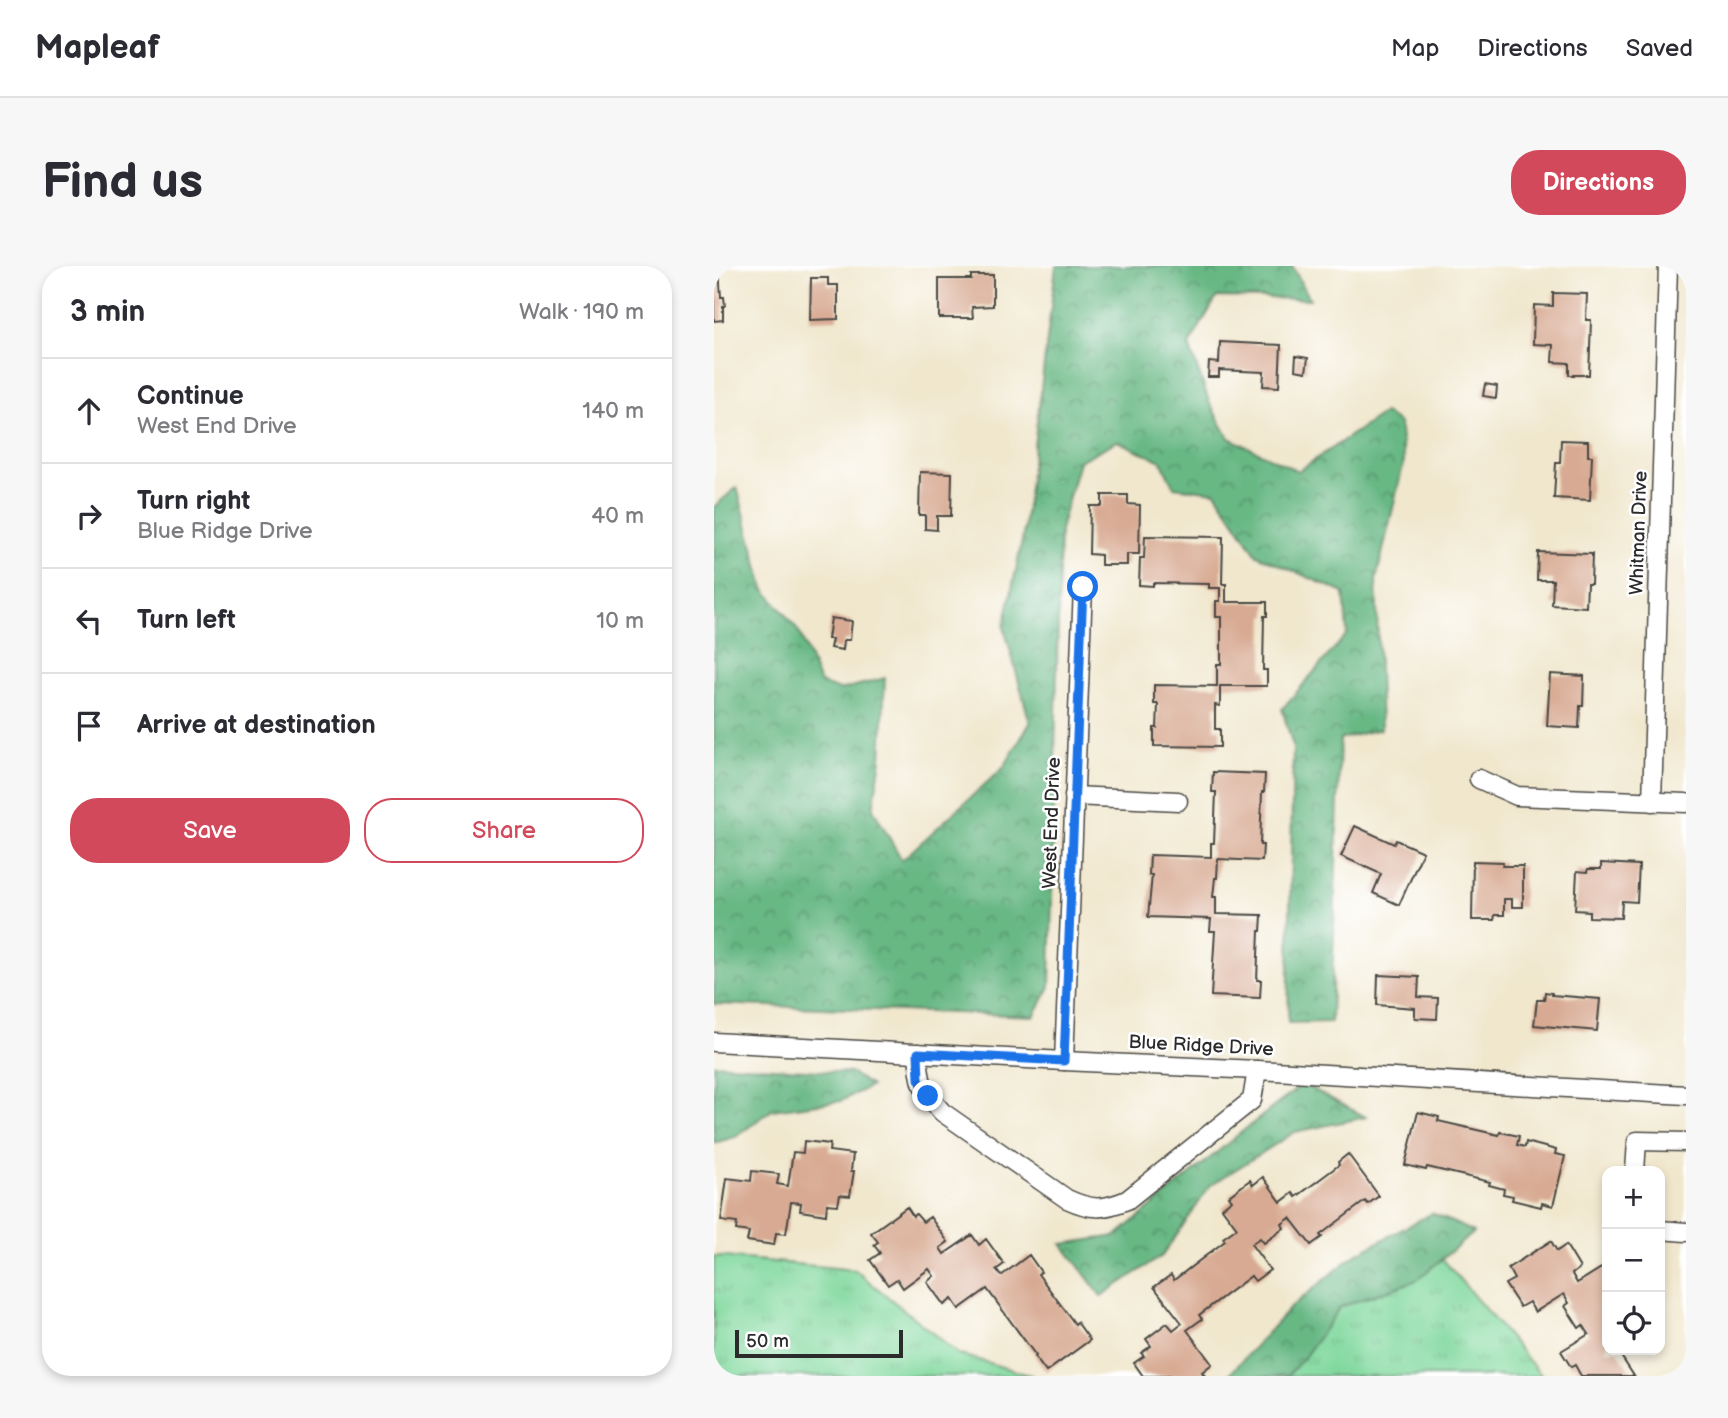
<!DOCTYPE html>
<meta charset="utf-8">
<style>
:root{--surface:#fff;--page:#f7f7f7;--text:#2b2b33;--muted:#7c7c81;--line:#e1e1e2;--accent:#d1495b}
body{margin:0;font-family:"Balsamiq Sans",sans-serif;background:var(--page);color:var(--text)}
.controls{position:absolute;right:21px;bottom:21px;display:grid;overflow:hidden;border-radius:14px;box-shadow:0 4px 10px #0003}
.controls button{width:63px;height:63px;display:grid;place-items:center;padding:0;border:0;border-bottom:2px solid var(--line);background:var(--surface);color:var(--text);font:35px sans-serif}
.scale{position:absolute;left:21px;bottom:18px;width:168px;box-sizing:border-box;padding-left:7px;border:4px solid #2b2b2b;border-top:0;font-size:19px;line-height:24px;white-space:nowrap;color:#2b2b2b;-webkit-text-stroke:5px #fff;paint-order:stroke}
.stop{position:absolute;width:21px;height:21px;margin:-16px;border:5px solid #1a73e8;border-radius:50%;background:#fff}
.stop.end{background:#1a73e8;border-color:#fff;box-shadow:0 2px 7px #0008}
.list{margin:0;padding:0;list-style:none}
h2{display:flex;justify-content:space-between;align-items:center;height:91px;margin:0;padding:0 28px;font-size:30px}
h2 small{font-size:23px;font-weight:400;color:var(--muted)}
.list li{display:grid;grid-template-columns:46px 1fr auto;gap:21px;align-items:center;box-sizing:border-box;height:105px;padding:0 28px;border-top:2px solid var(--line)}
.list b{display:block;font-size:26px;white-space:nowrap}
.list p{margin:0;font-size:23px;white-space:nowrap;color:var(--muted)}
.list em{font-size:23px;font-style:normal;color:var(--muted)}
.actions{display:flex;gap:14px;padding:21px 28px}
.actions a{flex:1;padding:16px 0;border:2px solid var(--accent);border-radius:28px;text-align:center;font-size:24px;color:var(--accent)}
.actions .main{background:var(--accent);color:#fff}
.icon{flex:none;width:38px;height:38px;fill:none;stroke:currentColor;stroke-width:2;stroke-linecap:round;stroke-linejoin:round}
.map{position:relative;flex:none;width:972px;height:1110px;overflow:hidden;border-radius:28px}
header{display:flex;align-items:center;gap:42px;box-sizing:border-box;height:98px;padding:0 35px;background:var(--surface);border-bottom:2px solid var(--line)}
header strong{font-size:33px}
nav{display:flex;gap:38px;margin-inline-start:auto;font-size:24px}
.intro{display:flex;align-items:center;justify-content:space-between;box-sizing:border-box;height:168px;padding:0 42px}
h1{margin:0;font-size:49px}
.button{padding:18px 32px;border-radius:28px;background:var(--accent);color:#fff;font-size:24px;font-weight:700}
main{display:flex;gap:42px;padding:0 42px}
aside{flex:1;background:var(--surface);border-radius:28px;box-shadow:0 4px 10px #0003}
.map>svg:first-child{display:block}
.grass{fill:url(#grass-tufts);stroke:#568264;stroke-width:2}
.forest{fill:url(#forest-crowns);stroke:#4a7258;stroke-width:2}
.building{fill:#d8aa93}
.lines{fill:none;stroke-linecap:round;stroke-linejoin:round}
.street-casing{stroke:#494743;stroke-width:21}
.street{stroke:#fff;stroke-width:18}
.route{stroke:#1a73e8;stroke-width:9}
.labels{text-anchor:middle;dominant-baseline:central;stroke-width:5;stroke-linejoin:round;paint-order:stroke}
.street-label{font-size:19px;fill:#2b2b2b;stroke:#fff}
</style>
<header>
<strong>Mapleaf</strong>
<nav><a>Map</a><a>Directions</a><a>Saved</a></nav>
</header>
<div class="intro"><h1>Find us</h1><a class="button">Directions</a></div>
<main>
<aside>
<h2>3 min<small>Walk · 190 m</small></h2>
<ul class="list">
<li><svg class="icon" aria-label="ahead" viewBox="0 0 24 24"><path d="M12 20V5M6 11l6-6 6 6"/></svg><div><b>Continue</b><p>West End Drive</p></div><em>140 m</em></li>
<li><svg class="icon" aria-label="right" viewBox="0 0 24 24"><path d="M7 20v-9h11M14 6l5 5-5 5"/></svg><div><b>Turn right</b><p>Blue Ridge Drive</p></div><em>40 m</em></li>
<li><svg class="icon" aria-label="left" viewBox="0 0 24 24"><path d="M17 20v-9H6M10 6l-5 5 5 5"/></svg><div><b>Turn left</b></div><em>10 m</em></li>
<li><svg class="icon" aria-label="arrive" viewBox="0 0 24 24"><path d="M6 21V4h12l-3 4 3 4H6"/></svg><div><b>Arrive at destination</b></div></li>
</ul>
<div class="actions"><a class="main">Save</a><a>Share</a></div>
</aside>
<div class="map">
<svg width="972" height="1110" viewBox="0 0 972 1110">
<defs>
<pattern id="grass-tufts" width="24" height="20" patternUnits="userSpaceOnUse" patternTransform="scale(1.75)"><rect width="24" height="20" fill="#80d89d"/><path d="M3 7l-1-3M5 7V3M7 7l1-3M15 17l-1-3M17 17v-4M19 17l1-3" fill="none" stroke="#6fba87"/></pattern>
<pattern id="forest-crowns" width="20" height="18" patternUnits="userSpaceOnUse" patternTransform="scale(1.75)"><rect width="20" height="18" fill="#68b884"/><path d="M2 6a3 3 0 1 1 6 0M12 15a3 3 0 1 1 6 0" fill="none" stroke="#56966c"/></pattern>
</defs>
<rect width="100%" height="100%" fill="#fff"/>
<filter id="ink" filterUnits="userSpaceOnUse"><feTurbulence type="fractalNoise" baseFrequency=".0143" numOctaves="2"/><feDisplacementMap in="SourceGraphic" scale="14" xChannelSelector="R" yChannelSelector="G"/><feConvolveMatrix kernelMatrix="1 2 1 2 8 2 1 2 1" color-interpolation-filters="sRGB"/></filter>
<filter id="wash" filterUnits="userSpaceOnUse"><feTurbulence type="fractalNoise" baseFrequency=".00686" numOctaves="4" result="noise"/><feDisplacementMap in="SourceGraphic" scale="28" xChannelSelector="R" yChannelSelector="G"/><feGaussianBlur stdDeviation="1.57" result="paint"/><feColorMatrix in="noise" values="0 0 0 0 0 0 0 0 0 0 0 0 0 0 0 0 0 1.4 0 .05"/><feComposite in="paint" operator="in"/></filter>
<g filter="url(#wash)">
<rect width="100%" height="100%" fill="#f0e7cd"/>
<!-- grass -->
<g class="grass">
<path d="M709 970 828 1110H543Z"/>
<path d="M0 990 141 1004 244 1088 319 1110H0Z"/>
</g>
<!-- forest -->
<g class="forest">
<path d="M342 0H578L596 33 503 31 475 79 496 138 515 172 584 205 670 147 685 157 690 195 662 314 667 463 626 473 617 756 574 757 579 480 568 443 633 368 630 327 543 289 501 226 460 221 447 195 403 175 365 195 346 264 336 721 320 750 0 738V241L23 221 50 322 85 366 106 417 126 424 171 412 167 493 159 543 188 594 290 501 316 457 290 361 309 270Z"/>
<path d="M0 798 137 807 157 820 127 835 58 844 21 871 0 877Z"/>
<path d="M589 818 652 851 581 866 497 919 448 990 387 1030 348 978 402 970 525 868Z"/>
<path d="M718 947 760 966 703 1014 626 1041 589 1093 573 1110H514L577 1041 642 988Z"/>
</g>
<g id="blocks">
<!-- building -->
<g class="building">
<path d="M0 4H5L7 31H10L11 40H9V54L0 55Z"/>
<path d="M257 9H279V40L258 41 259 52H225V13H257Z"/>
<path d="M97 12H114V19H124V53L96 54Z"/>
<path d="M839 27 873 28 872 54H877L875 109H855V97L838 96 839 79 819 78 820 39 839 40Z"/>
<path d="M506 76 567 79 565 121 549 120 550 106 505 104V111H494L495 96 505 97Z"/>
<path d="M582 90 594 92 592 106 581 104Z"/>
<path d="M771 118 783 120 782 132 769 130Z"/>
<path d="M847 174 874 175V190H878L876 234 840 232 842 197H846Z"/>
<path d="M206 206 238 207 237 250H223V264L211 263V249H205Z"/>
<path d="M388 229H414V238L426 239 425 288H413V299H387V289L375 288 376 240H388Z"/>
<path d="M431 270 509 271 508 318H512V336H553V350H550L549 404H553V420H506V440L501 439V463H506V481L440 480V462H443L444 438H440V419L503 420V398H507V351H502V335H506V322H495V318L439 317V320L425 319 426 292H430Z"/>
<path d="M824 286 878 288 877 318H873L872 341 838 339 839 314H823Z"/>
<path d="M117 352 138 355 136 374H130L129 384 116 382 118 373H114Z"/>
<path d="M836 408 870 410 869 440H866L865 462 833 460Z"/>
<path d="M499 506 551 508 550 526H548L546 579H549L548 595 504 593 503 612H501L499 631H502V648L548 649 547 665H545L543 714H547L546 732 497 730 501 665H496L497 653 434 651 438 609H435L436 589 497 591V577H500L502 526H498Z"/>
<path d="M641 560 680 578 682 574 709 586 685 639 659 627 667 608 627 590Z"/>
<path d="M759 595 789 596 788 600H809V641H798V633H790V649H781L780 654H758Z"/>
<path d="M887 597 925 599 923 636 908 635 907 652 875 651V645L861 644 863 605 873 606 874 603H887Z"/>
<path d="M664 709 705 711 704 731 724 732 723 753 701 752V742L663 739Z"/>
<path d="M831 726 838 727V729L886 733 883 765 820 759 823 734H830Z"/>
<path d="M704 846 725 851 724 855 785 869 786 866 805 870 803 879 811 881 812 876 842 884 841 888 851 890 839 940 828 937 827 941 798 934 799 930 789 928 790 923 775 919 776 916 713 901 712 904 691 899Z"/>
<path d="M90 875 116 878 115 885 139 888 137 905H140L136 930 126 929 124 939 113 938 112 949 86 945 87 937 77 936 72 968 62 967 60 979 33 975 35 966 22 964 23 957 7 955 13 912 37 915 38 905 65 908 63 918 74 920 79 886 89 887Z"/>
<path d="M634 888 665 930 654 938 651 935 606 969 608 971 597 979 576 952 568 958 570 962 550 977 546 972 537 978 556 1004 541 1015 537 1010 485 1049 488 1053 473 1064 498 1098 488 1106 491 1110H429L420 1097 430 1090 427 1087 437 1080 432 1073 453 1057 459 1064 468 1057 440 1021 457 1009 460 1014 511 975 509 972 523 962 508 942 518 934 515 930 536 914 539 919 549 911 567 936 579 927 582 931 625 899 624 896Z"/>
<path d="M193 941 199 950 202 948 209 956 216 951 234 976 226 982 230 988 258 969 265 979 272 973 290 998 282 1004 287 1010 315 989 327 1006 324 1008 361 1058 363 1056 376 1074 332 1106 321 1091 322 1090 273 1023 245 1043 238 1033 230 1039 213 1016 220 1010 215 1003 189 1022 183 1013 174 1019 156 994 166 987 160 979 164 976 157 967Z"/>
<path d="M837 975 843 985 852 979 866 1002 858 1008 863 1017 889 1001 893 1008V1084H903L920 1110H867L861 1099 857 1101 847 1085 875 1068 869 1059 865 1062 851 1040 855 1037 850 1028 821 1046 815 1036 806 1041 791 1018 800 1013 794 1002Z"/>
</g>
</g>
</g>
<g filter="url(#ink)">
<use href="#blocks" fill-opacity="0" stroke="#494743" stroke-width="2"/>
<g class="lines">
<!-- street casing -->
<g class="street-casing">
<g id="street">
<path d="M765 513 803 530 972 537"/>
<path d="M360 530 464 535"/>
<path d="M938 536 954 0"/>
<path d="M0 776 350 795 543 804 972 829"/>
<path d="M204 787C206 818 207 822 228 846L353 933C377 944 389 944 413 934L538 834 543 804"/>
<path d="M350 795 369 321"/>
<path d="M921 905 923 875 972 876"/>
<path d="M946 964 972 966"/>
</g>
</g>
<!-- street -->
<use href="#street" class="street"/>
</g>
</g>
<g class="lines" filter="url(#ink)">
<!-- route -->
<path class="route" d="M214 830 205 813 204 787 350 795 369 321"/>
</g>
<g class="labels">
<!-- street labels -->
<g class="street-label">
<text transform="translate(925 267) rotate(-88)">Whitman Drive</text>
<text transform="translate(338 557) rotate(-88)">West End Drive</text>
<text transform="translate(487 780) rotate(3)">Blue Ridge Drive</text>
</g>
</g>
</svg>
<div class="controls">
<button>+</button>
<button>−</button>
<button><svg class="icon" aria-label="locate" viewBox="0 0 24 24"><circle cx="12" cy="12" r="6"/><path d="M12 2v4M12 18v4M2 12h4M18 12h4"/></svg></button>
</div>
<div class="scale">50 m</div>
<div class="stop" style="left:369px;top:321px"></div>
<div class="stop end" style="left:214px;top:830px"></div>
</div>
</main>
